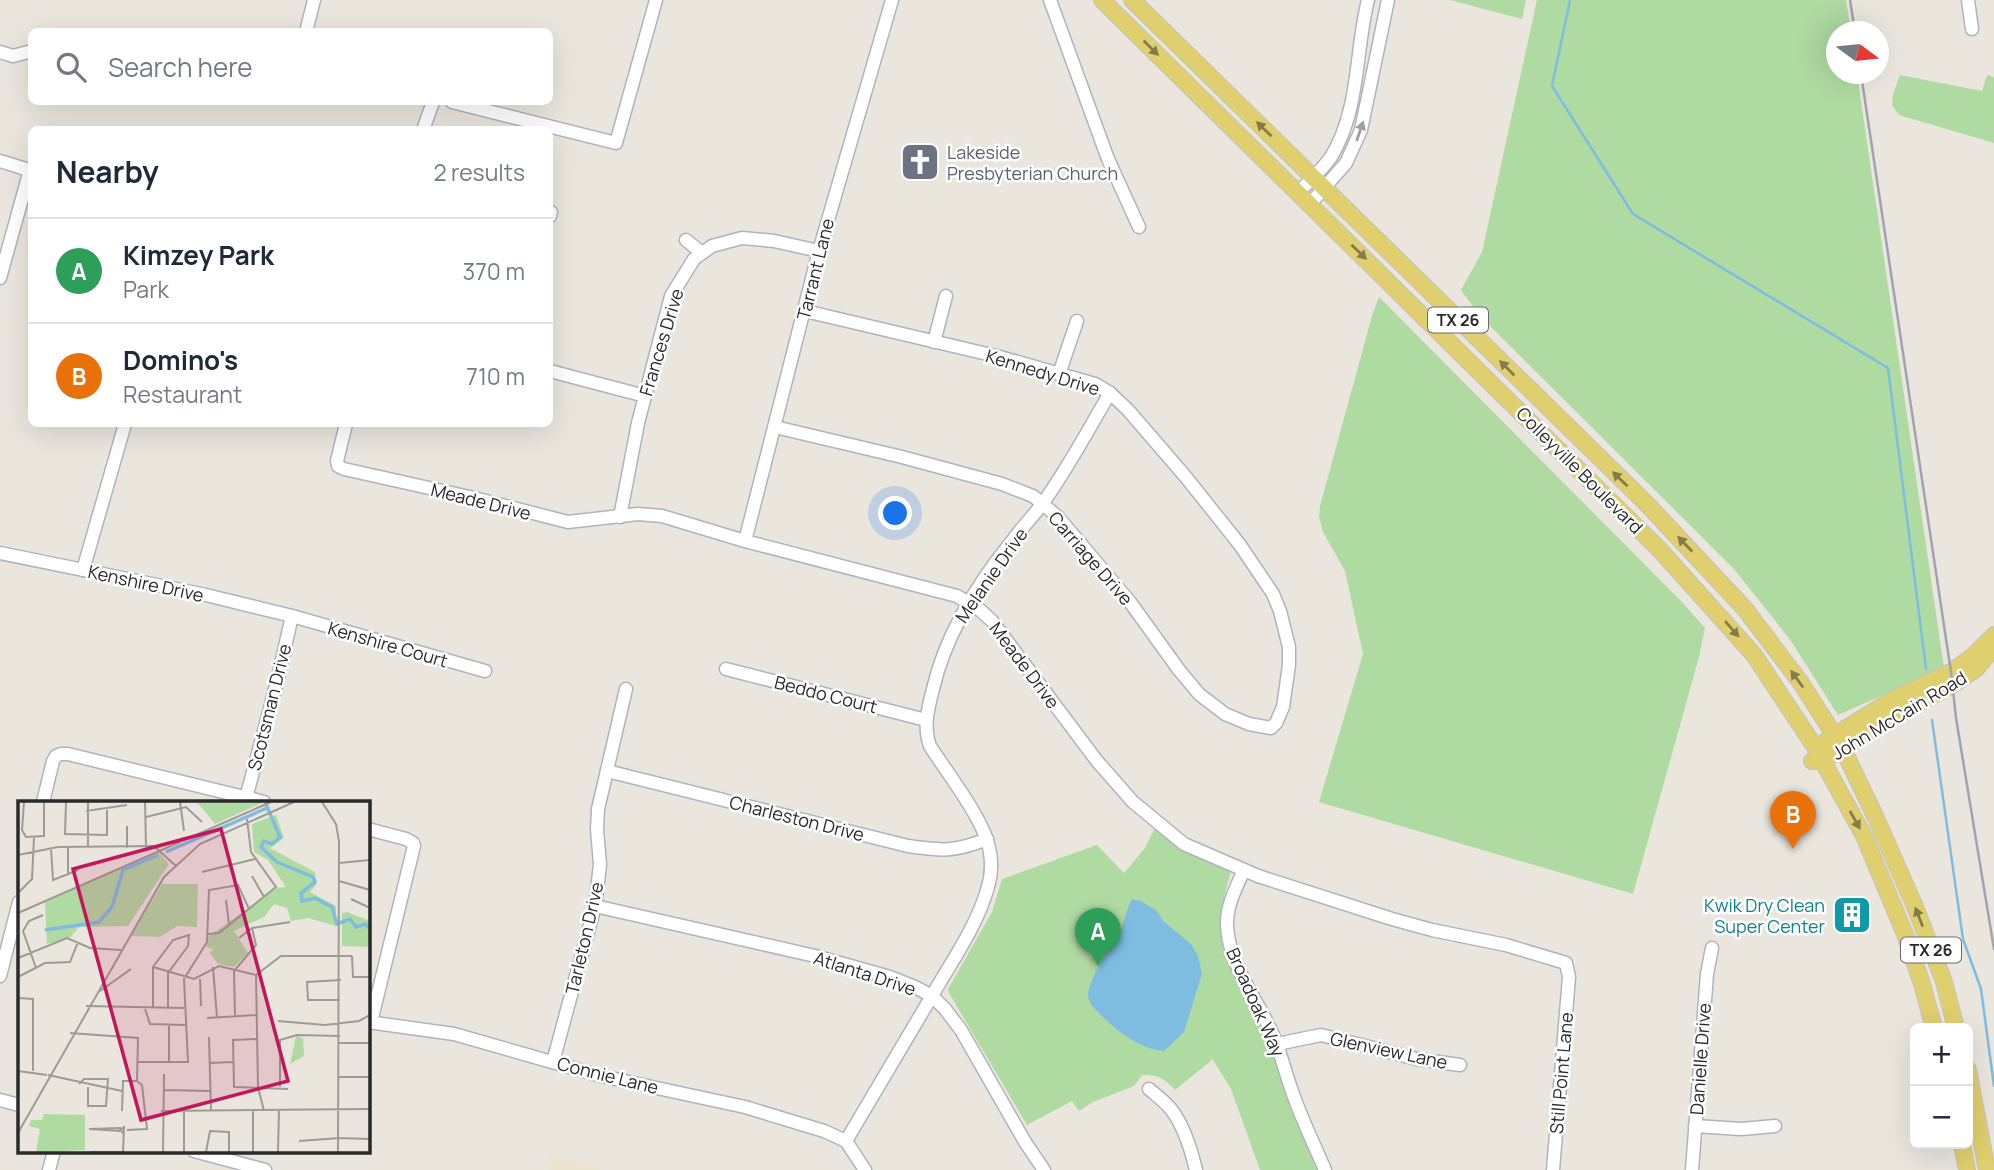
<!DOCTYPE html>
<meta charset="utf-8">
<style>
:root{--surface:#fff;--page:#f2f2f3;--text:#1f2937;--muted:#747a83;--line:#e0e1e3;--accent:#db2777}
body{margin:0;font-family:Manrope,sans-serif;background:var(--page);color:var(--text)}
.controls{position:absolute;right:21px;bottom:21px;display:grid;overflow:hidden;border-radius:10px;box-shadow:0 7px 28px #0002}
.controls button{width:63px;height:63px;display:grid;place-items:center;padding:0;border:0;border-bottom:2px solid var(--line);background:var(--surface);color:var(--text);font:35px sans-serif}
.compass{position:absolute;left:1826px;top:21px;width:63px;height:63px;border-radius:50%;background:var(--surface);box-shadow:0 7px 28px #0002;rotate:105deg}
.you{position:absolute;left:896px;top:514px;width:24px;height:24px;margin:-18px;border:5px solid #fff;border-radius:50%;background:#1a73e8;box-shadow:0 0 0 10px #1a73e833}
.badge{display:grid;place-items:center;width:46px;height:46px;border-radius:50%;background:var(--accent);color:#fff;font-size:23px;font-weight:700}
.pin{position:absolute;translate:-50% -58px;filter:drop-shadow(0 2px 4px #0008)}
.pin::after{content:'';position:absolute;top:37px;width:24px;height:21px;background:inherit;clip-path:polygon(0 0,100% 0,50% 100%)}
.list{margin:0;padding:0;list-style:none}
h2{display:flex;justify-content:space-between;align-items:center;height:91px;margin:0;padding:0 28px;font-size:30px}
h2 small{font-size:23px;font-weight:400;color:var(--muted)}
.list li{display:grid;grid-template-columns:46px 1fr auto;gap:21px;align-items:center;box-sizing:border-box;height:105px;padding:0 28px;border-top:2px solid var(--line)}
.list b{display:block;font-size:26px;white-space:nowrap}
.list p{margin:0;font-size:23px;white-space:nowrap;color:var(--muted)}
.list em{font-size:23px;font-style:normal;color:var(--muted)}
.icon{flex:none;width:38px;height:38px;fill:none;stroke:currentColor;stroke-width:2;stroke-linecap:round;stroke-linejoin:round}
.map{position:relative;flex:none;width:1994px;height:1170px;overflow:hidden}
.search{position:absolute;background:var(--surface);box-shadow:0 7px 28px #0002;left:28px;top:28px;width:525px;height:77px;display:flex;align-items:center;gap:18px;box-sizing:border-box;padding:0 24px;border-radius:10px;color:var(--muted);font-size:26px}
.panel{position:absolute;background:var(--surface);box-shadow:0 7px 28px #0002;left:28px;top:126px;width:525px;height:301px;border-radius:10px}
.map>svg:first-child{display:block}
.education{fill:#eae4d0}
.green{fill:#afdaa1}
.water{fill:#7ebde0}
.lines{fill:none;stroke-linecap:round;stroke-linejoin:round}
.stream{stroke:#7ebde0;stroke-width:2.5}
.minor-casing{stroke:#b1b3bc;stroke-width:15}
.major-casing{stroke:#c3c3c3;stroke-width:18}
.minor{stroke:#fff;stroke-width:12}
.major{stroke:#e0cf6e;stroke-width:16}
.rail{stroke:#a1a2b2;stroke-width:2.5}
.oneway{fill:#857c4c}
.oneway2{fill:#9f9f9f}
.labels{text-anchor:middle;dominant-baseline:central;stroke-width:5;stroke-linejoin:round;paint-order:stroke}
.shield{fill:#fff;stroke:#6a6a6a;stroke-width:2}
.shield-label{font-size:16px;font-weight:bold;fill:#2a2a2a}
.worship-label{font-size:18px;fill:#5b616d;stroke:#fff;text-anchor:start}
.street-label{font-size:18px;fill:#2a2a2a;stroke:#fff}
.culture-label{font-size:18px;fill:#0d838f;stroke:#fff;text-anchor:end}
.inset-river{fill:none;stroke:#7ebde0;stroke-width:3.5}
.inset-road{fill:none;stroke:#9d9b96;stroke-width:2}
.view{fill:#c2185b;fill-opacity:0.15;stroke:#c2185b;stroke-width:3.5}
.inset-edge{fill:none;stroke:#2a2a2a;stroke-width:3.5}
</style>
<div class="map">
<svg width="1994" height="1170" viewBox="0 0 1994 1170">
<rect width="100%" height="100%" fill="#eae6de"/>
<!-- education -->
<path class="education" d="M551 1155 606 1170H547Z"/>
<!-- green -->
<g class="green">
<path d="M1450 0H1526L1522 19Z"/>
<path d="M1537 0H1846L1851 31 1836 32V74H1857L1944 668 1838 715 1791 641 1734 569 1480 316 1461 290 1482 252Z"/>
<path d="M1900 75 1982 91 1987 75 1994 77V143L1899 115 1892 105 1893 94Z"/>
<path d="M1379 297 1682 602 1705 628 1699 657 1633 894 1319 802 1363 654 1345 571 1323 532 1319 516 1320 506 1372 316Z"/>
<path d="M1155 827 1231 870 1224 898 1223 943 1260 1011 1321 1170H1260L1231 1089 1210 1055 1212 1060 1175 1090C1164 1078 1158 1075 1142 1075L1134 1086 1093 1102 1079 1111 1072 1101 1027 1125 949 993 948 989 992 912 1002 879 1097 845 1124 873 1145 848Z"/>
</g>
<!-- water -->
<path class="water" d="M1132 899 1141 901 1157 911 1163 921 1191 944 1198 956 1202 974 1184 1032 1164 1051C1138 1048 1118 1032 1100 1014 1095 1009 1089 1004 1088 996 1087 986 1103 958 1109 948 1112 943 1116 939 1119 935 1124 924 1126 910 1132 899Z"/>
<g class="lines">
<!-- stream -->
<g class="stream">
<path d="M1570 0 1552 86 1633 214 1888 368 1926 669"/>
<path d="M1932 720 1963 939 1981 989 1994 1086"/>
</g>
<!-- minor casing -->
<g class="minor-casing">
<g id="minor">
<path d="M1050 0 1108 159 1139 227"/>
<path d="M1968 0 1972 29"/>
<path d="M306 32 314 0"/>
<path d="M0 52 13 56 32 51"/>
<path d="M452 102 616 143 656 0"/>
<path d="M423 130 433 102"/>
<path d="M0 161 32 171"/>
<path d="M1298 193C1309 181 1322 170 1331 157 1360 110 1355 51 1368 0"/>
<path d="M1310 204 1346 163 1361 130 1388 0"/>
<path d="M550 216 551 212"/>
<path d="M686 240 702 253"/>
<path d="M0 278 30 170"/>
<path d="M934 342 946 296"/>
<path d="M550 371 645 396"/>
<path d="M1059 374 1077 321"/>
<path d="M346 424 337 461 338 466 344 469 474 498 568 522 638 514 662 516 745 541 957 596 980 610 992 621 1097 761 1133 802 1184 844 1258 876 1392 919 1432 930 1506 945 1566 963 1569 977 1553 1170"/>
<path d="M775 427 902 457 1002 484 1033 496 1058 517 1130 602 1179 670 1199 694 1225 714 1249 724 1271 728 1276 723 1283 707 1289 665V647L1280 611 1273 594 1240 545 1185 476 1128 410 1110 393 1095 384 1000 357 805 311"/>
<path d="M620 517 638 423 671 296 694 259 712 246 742 238 774 241 819 251"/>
<path d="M745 541 819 251 892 0"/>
<path d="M0 553 206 595 292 616 485 671"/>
<path d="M83 570 125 424"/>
<path d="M726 669 926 720"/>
<path d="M607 771 908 846C942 851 955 852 987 839"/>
<path d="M246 798 276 686 292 616"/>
<path d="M43 802 53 761 56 756 61 754H68L264 802"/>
<path d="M368 829 406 839 413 843 414 846 371 1022"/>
<path d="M1244 870C1236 888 1226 906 1227 926 1229 966 1258 1000 1273 1035 1281 1053 1285 1072 1292 1091 1301 1118 1314 1144 1325 1170"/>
<path d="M595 906 815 956 890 977 915 987 932 996 945 1009 961 1030 1025 1142 1044 1170"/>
<path d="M0 976 19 902"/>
<path d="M368 1022 454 1034 601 1076 745 1107 824 1131 846 1141"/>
<path d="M1277 1044 1321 1035 1417 1059 1460 1065"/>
<path d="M553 1062 595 906 600 865 597 829 598 809 626 689"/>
<path d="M1149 1089C1156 1095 1164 1101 1170 1108 1184 1125 1191 1149 1196 1170"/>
<path d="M0 1100 19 1105"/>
<path d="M1695 1126 1741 1129 1775 1126"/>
<path d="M846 1141C876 1091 906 1040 936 989 954 958 977 925 987 890 991 878 992 865 990 853 987 823 947 773 930 746 923 727 928 708 933 689 946 632 979 581 1016 536 1025 524 1035 514 1043 503 1068 468 1088 430 1110 393"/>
<path d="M846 1141 865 1170"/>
<path d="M194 1151 265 1170"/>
<path d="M49 1170 54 1151"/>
<path d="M1692 1170 1707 974 1712 948"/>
</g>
</g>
<!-- major casing -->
<g class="major-casing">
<g id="major">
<path d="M1102 0 1660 550 1754 655 1815 747 1864 836 1905 934 1922 984 1934 1028"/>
<path d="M1132 0 1646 503 1745 609 1801 683 1843 749 1876 818 1916 909 1944 982 1956 1028"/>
<path d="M1826 741 1890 701 1951 672 1973 656 1994 635"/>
<path d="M1812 761 1822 760 1843 749 1869 731 1952 685 1976 669 1994 647"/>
<path d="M1968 1070 1987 1170"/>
<path d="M1962 1144 1967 1170"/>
</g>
</g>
<!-- minor -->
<use href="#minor" class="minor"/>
<!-- major -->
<use href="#major" class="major"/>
<!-- rail -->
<g class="rail">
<path d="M1850 0 1855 32"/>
<path d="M1861 74 1951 672 1956 718 1994 949"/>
</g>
</g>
<!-- one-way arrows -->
<defs><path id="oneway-solid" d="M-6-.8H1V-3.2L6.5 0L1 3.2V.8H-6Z" transform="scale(1.75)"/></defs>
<g class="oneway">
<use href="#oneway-solid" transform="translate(1151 48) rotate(45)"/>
<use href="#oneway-solid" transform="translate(1264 129) rotate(-136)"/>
<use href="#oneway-solid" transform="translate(1359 252) rotate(44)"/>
<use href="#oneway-solid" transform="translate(1507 368) rotate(-135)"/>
<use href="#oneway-solid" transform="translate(1620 479) rotate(-136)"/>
<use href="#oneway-solid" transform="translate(1685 544) rotate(-134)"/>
<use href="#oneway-solid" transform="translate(1732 629) rotate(49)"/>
<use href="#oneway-solid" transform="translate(1797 679) rotate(-126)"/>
<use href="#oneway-solid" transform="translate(1855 820) rotate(61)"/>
<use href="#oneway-solid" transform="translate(1919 917) rotate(-111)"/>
</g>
<use class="oneway2" href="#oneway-solid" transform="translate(1360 131) rotate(-71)"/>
<!-- icons -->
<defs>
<g id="church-square" transform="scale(2.0125)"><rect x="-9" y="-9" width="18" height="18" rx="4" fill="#6b7280" stroke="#fff"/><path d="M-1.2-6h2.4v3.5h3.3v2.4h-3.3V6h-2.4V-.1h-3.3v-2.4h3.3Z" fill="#fff"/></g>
<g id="building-square" transform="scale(2.0125)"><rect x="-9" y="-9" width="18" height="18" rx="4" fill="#0f9aa8" stroke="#fff"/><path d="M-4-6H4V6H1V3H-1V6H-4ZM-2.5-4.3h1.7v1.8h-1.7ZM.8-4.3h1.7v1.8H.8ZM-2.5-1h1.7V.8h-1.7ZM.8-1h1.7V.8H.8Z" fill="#fff"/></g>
</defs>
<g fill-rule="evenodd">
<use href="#church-square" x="920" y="162"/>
<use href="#building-square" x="1852" y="915"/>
</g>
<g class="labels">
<!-- shield labels -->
<g class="shield">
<rect x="1428" y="307.5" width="60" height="25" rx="5"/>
<rect x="1901" y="937.5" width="60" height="25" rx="5"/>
</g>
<g class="shield-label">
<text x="1458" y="320">TX 26</text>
<text x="1931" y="950">TX 26</text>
</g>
<!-- worship labels -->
<g class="worship-label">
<text x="947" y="152">Lakeside<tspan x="947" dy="21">Presbyterian Church</tspan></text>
</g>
<!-- street labels -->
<g class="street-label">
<text transform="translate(815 269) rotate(-76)">Tarrant Lane</text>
<text transform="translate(661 342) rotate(-73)">Frances Drive</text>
<text transform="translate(1043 372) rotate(17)">Kennedy Drive</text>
<text transform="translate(1580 470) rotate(45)">Colleyville Boulevard</text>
<text transform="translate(481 501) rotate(14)">Meade Drive</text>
<text transform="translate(1091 558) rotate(49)">Carriage Drive</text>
<text transform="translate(991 575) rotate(-55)">Melanie Drive</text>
<text transform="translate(146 583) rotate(12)">Kenshire Drive</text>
<text transform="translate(388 644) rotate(16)">Kenshire Court</text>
<text transform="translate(1025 665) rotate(53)">Meade Drive</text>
<text transform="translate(826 694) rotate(14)">Beddo Court</text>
<text transform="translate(269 707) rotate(-76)">Scotsman Drive</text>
<text transform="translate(1899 715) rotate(-31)">John McCain Road</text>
<text transform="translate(797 818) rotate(14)">Charleston Drive</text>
<text transform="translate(584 938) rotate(-77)">Tarleton Drive</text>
<text transform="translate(865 973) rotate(18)">Atlanta Drive</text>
<text transform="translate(1256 1002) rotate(66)">Broadoak Way</text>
<text transform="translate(1389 1050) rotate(12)">Glenview Lane</text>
<text transform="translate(1700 1059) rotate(-86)">Danielle Drive</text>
<text transform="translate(1561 1073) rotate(-85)">Still Point Lane</text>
<text transform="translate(608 1075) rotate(14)">Connie Lane</text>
</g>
<!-- culture labels -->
<g class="culture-label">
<text x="1825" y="905">Kwik Dry Clean<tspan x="1825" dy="21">Super Center</tspan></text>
</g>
</g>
<!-- overview -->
<g transform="translate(18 801)">
<rect width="352" height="352" fill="#eae6de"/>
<path d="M179 1H246L197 23ZM258 14 266 37 252 47 297 71 298 84 292 91 318 105V125L290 117 273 120 269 107 256 103 246 116 216 130 230 152 216 166 200 163 192 152 195 148 188 146 191 135 259 87 268 86 250 59 236 51 234 23ZM141 51 151 63 110 125 61 126 52 137 29 143 27 101ZM144 83H180L179 126 159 125 142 136 113 135ZM329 111 352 120V146L324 145V112ZM278 235 285 237 286 255 272 263ZM26 313 67 314V349L18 351 22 328 11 325 13 319H24Z" fill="#afdaa1"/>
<path class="inset-river" d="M247 1 262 36 254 43 246 40 243 46 259 61 295 76 297 81 283 92 284 100 297 97 314 106 319 123 332 118 338 126 347 123 352 128M148 51 249 7M27 129 81 121 94 106 105 69 140 54"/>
<path class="inset-road" d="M6 1 4 29 8 36 26 35V1M48 1 47 33 89 34V9M70 1V47M127 1 128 46M162 1 166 30M304 1 318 23 321 40 320 351M68 10 109 4M128 16 168 6 184 21M50 46V73M33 47 35 79 60 69M109 47V25M0 54 40 46 136 45 158 65M321 62 352 59M184 71 237 58M234 75 246 96M321 80 352 89M0 92 14 78 16 36M333 98 352 107M208 99 211 123M0 112 253 1M190 133 201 132 258 86 233 51 229 18M221 137 234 127 272 121M334 155 335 176H352M0 157 49 137 72 147 103 149M135 166 176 178 201 165 238 174M195 166 199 217M18 167 5 130 11 120 25 114M238 174 240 286 246 310M238 174 263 155H334M0 176 27 162 52 161 60 141M182 178 183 205M82 190 113 168M0 197 15 198V270M322 199H290L289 181 323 179M68 205 166 207M135 207V166L155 139 171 134 170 145 150 172V207M127 208 132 223 167 224M217 214 216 170 238 144 234 127M189 217 238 214M260 220 307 224 341 220 352 214M151 225V262M52 232 120 237 119 280M191 236 193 310M239 238 215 239 216 286 270 288M320 242H352M120 261H170L166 178 189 141 191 89 220 84 231 108M191 262 215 261M0 270 29 274M30 274 104 290M320 276H352M61 283 66 278H90L88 305H70V286M262 286V239L279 234 322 235M145 289 192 290M104 310 105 280H119M143 310 352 308M166 310V351M235 310V351M109 329 129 328 124 284 119 280M102 330 71 328 103 327M0 332 146 76 182 43 276 1M320 337 352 338M281 340 322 337M72 351H105L106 326 102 329 105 332M145 351 146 273M188 351 192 330 211 331V351M260 351 261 309"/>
<path class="view" d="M203 28 270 280 123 319 55 68Z"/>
<rect width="352" height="352" class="inset-edge"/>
</g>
</svg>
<div class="controls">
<button>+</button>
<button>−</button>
</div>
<svg class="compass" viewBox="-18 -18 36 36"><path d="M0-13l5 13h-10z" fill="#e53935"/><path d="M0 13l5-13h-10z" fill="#747a83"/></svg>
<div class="you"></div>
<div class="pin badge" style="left:1098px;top:966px;background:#2e9e5b">A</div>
<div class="pin badge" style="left:1793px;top:849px;background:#e8710a">B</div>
<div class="search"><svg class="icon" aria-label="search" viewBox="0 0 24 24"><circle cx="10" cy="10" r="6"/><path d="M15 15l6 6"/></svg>Search here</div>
<section class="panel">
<h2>Nearby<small>2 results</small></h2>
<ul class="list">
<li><span class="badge" style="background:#2e9e5b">A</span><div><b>Kimzey Park</b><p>Park</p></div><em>370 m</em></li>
<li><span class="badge" style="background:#e8710a">B</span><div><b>Domino's</b><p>Restaurant</p></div><em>710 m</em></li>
</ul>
</section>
</div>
